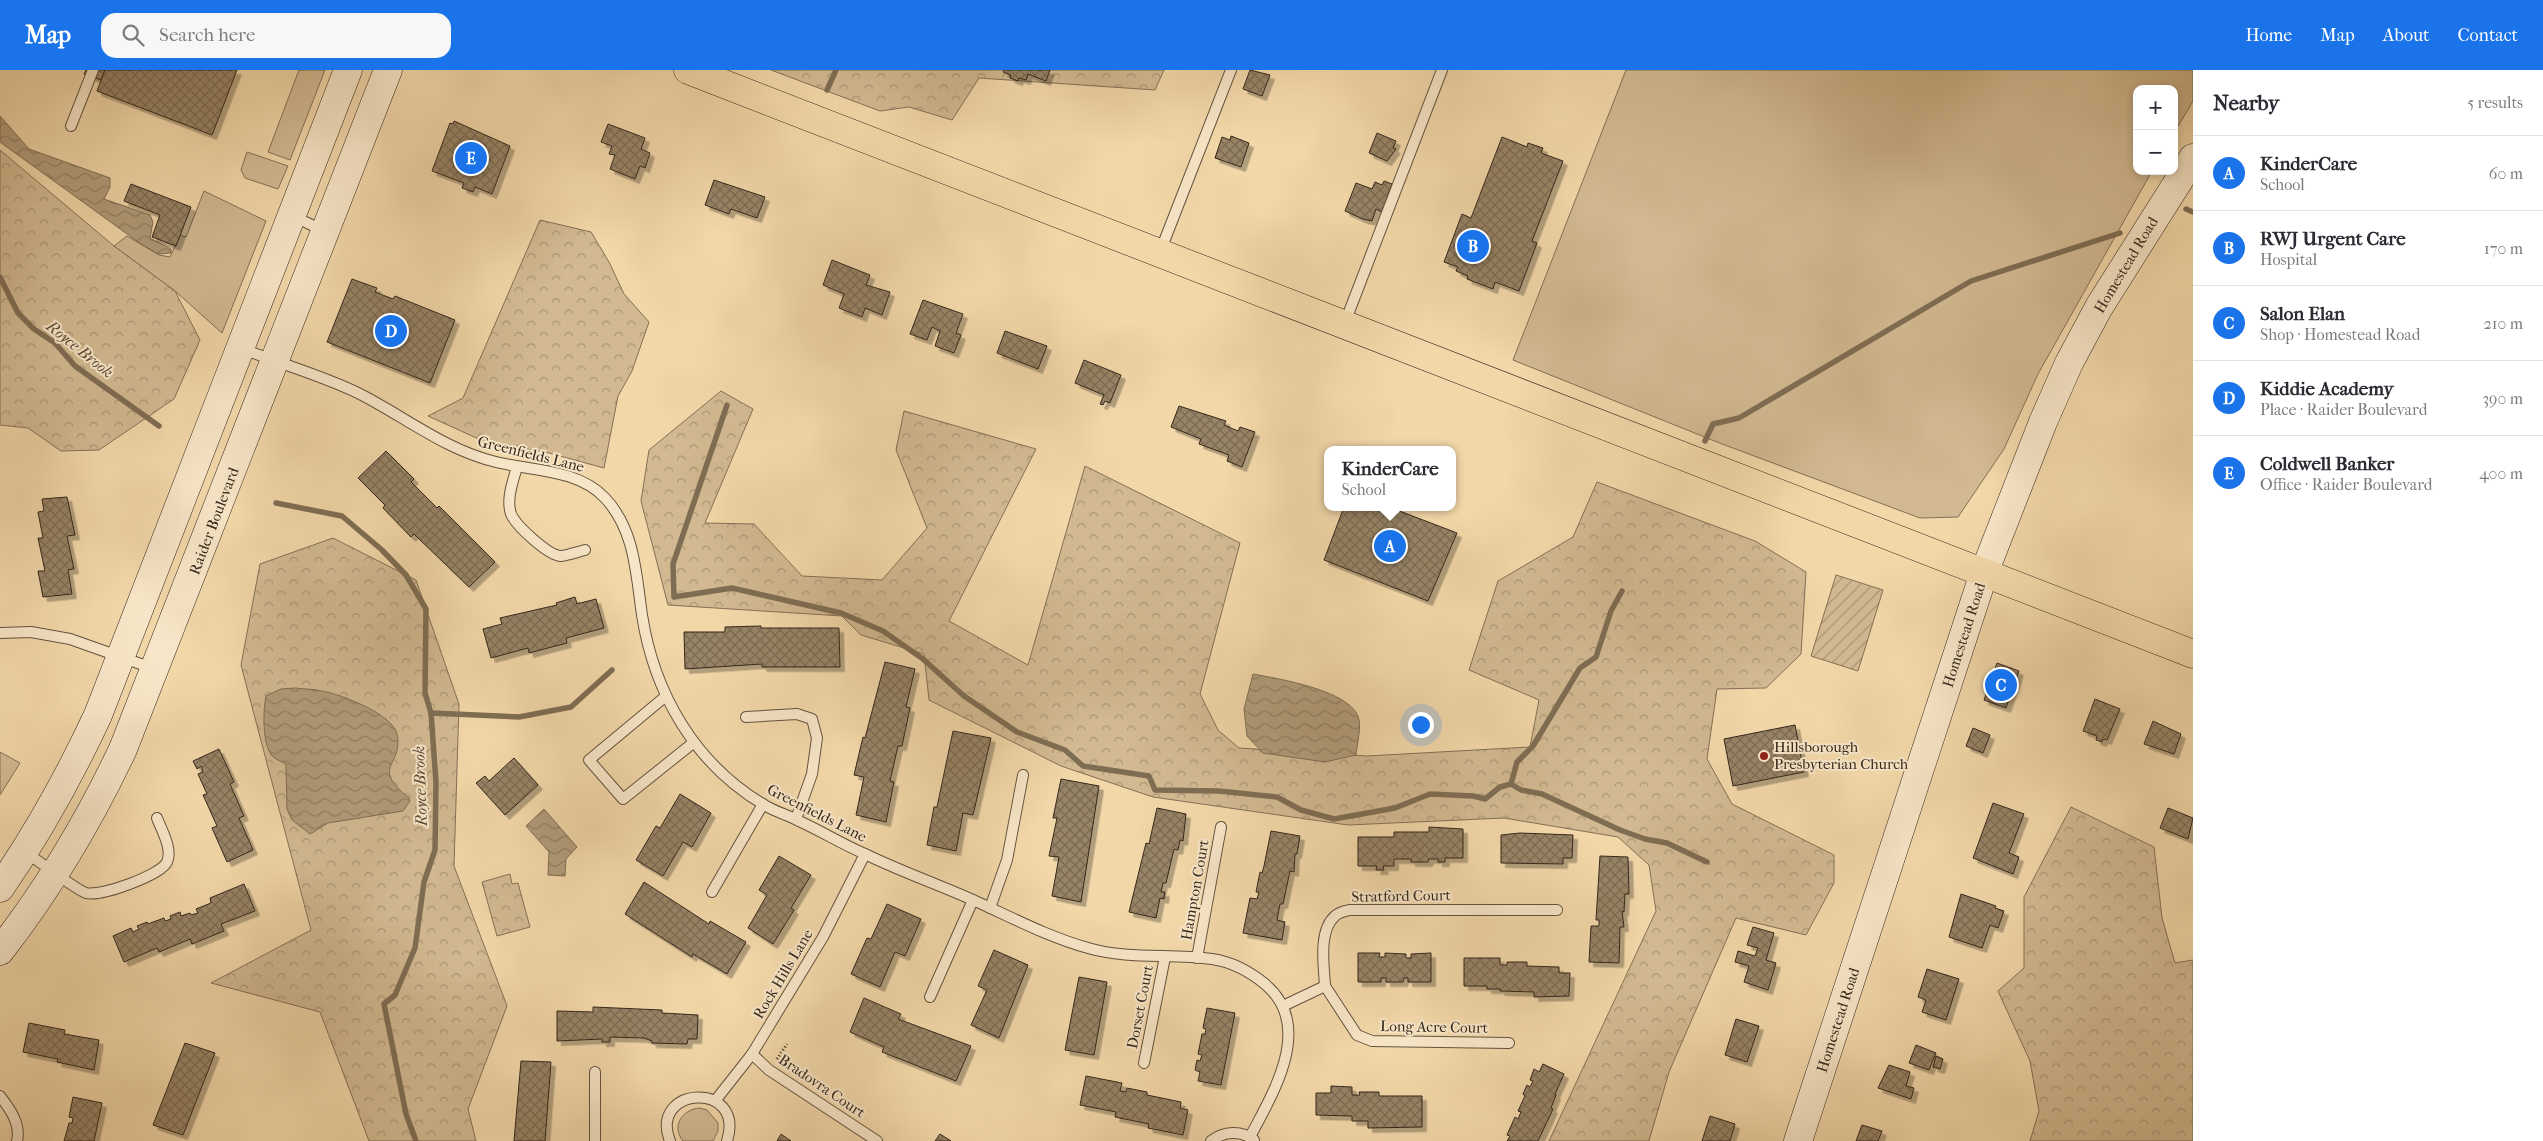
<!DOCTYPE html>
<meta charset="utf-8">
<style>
:root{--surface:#fff;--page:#f7f7f7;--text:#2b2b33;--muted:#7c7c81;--line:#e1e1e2;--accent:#1a73e8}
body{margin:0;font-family:"IM FELL French Canon",serif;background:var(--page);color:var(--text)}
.controls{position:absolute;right:15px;top:15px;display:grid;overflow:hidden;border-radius:10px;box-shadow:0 2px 8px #0003}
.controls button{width:45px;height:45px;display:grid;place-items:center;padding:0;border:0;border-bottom:1px solid var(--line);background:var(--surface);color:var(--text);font:25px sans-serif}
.you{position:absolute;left:1420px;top:654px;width:18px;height:18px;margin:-12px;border:4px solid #fff;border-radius:50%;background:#1a73e8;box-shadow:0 0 0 8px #1a73e833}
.badge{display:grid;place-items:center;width:32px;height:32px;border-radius:50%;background:var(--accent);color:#fff;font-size:16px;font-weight:700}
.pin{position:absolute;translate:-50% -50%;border:2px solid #fff;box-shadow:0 1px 5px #0006}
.popup{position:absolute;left:1324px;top:376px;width:132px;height:65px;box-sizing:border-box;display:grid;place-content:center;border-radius:10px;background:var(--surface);filter:drop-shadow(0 1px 4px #0005);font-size:16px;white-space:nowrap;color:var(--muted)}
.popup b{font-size:19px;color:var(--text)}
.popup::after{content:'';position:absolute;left:50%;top:100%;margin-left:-10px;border:10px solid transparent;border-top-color:var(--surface)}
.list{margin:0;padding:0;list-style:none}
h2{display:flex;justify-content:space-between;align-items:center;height:65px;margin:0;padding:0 20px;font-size:21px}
h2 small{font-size:16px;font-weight:400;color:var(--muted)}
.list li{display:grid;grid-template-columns:32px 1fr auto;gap:15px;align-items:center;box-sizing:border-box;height:75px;padding:0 20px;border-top:1px solid var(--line)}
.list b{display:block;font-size:19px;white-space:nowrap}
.list p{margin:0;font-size:16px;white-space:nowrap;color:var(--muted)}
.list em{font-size:16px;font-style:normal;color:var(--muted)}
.icon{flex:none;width:28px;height:28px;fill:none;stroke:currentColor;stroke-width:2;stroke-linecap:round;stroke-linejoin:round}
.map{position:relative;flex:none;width:2193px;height:1071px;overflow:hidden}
header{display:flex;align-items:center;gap:30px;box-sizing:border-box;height:70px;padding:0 25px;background:var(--accent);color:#fff}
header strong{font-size:24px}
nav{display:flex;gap:28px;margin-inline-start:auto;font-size:18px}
.search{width:350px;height:45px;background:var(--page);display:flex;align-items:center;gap:12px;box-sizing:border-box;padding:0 18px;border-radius:15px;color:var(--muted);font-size:19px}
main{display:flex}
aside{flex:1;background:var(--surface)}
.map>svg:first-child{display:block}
.grass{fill:#d2b991;stroke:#837056}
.forest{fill:url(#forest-crowns);stroke:#837056}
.garden{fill:url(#garden-furrows);stroke:#837056}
.water{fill:url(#water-waves);stroke:#7f6d53}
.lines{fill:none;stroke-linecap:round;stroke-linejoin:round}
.stream{stroke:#7f6d53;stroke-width:5.5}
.building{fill:url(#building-cross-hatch);stroke:#34271b;filter:url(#shadow)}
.lane-casing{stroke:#64533e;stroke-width:12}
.secondary-casing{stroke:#34271b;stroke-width:29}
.primary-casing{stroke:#34271b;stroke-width:29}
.path{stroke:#34271b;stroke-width:3;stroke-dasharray:1 2.5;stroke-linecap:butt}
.lane{stroke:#f7e5c7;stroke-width:10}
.secondary{stroke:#f7e5c7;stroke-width:28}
.primary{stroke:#f2d7a9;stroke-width:28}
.poi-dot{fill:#8f2418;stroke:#f7e5c7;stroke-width:2}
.labels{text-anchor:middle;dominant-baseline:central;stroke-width:4;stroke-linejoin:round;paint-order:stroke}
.street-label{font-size:15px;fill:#34271b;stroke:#f7e5c7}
.poi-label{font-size:15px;fill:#34271b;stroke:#f7e5c7;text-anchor:start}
.water-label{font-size:16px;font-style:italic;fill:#5a4a37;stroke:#f7e5c7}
</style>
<header>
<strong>Map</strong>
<div class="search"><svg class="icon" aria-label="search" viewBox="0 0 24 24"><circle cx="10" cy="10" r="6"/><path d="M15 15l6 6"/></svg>Search here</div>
<nav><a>Home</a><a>Map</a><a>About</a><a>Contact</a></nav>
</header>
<main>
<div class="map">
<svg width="2193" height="1071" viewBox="0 0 2193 1071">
<defs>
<pattern id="forest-crowns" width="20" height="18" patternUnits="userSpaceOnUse" patternTransform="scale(1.25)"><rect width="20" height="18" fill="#d2b991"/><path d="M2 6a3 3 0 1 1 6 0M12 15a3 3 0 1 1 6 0" fill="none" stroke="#ab9676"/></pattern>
<pattern id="garden-furrows" width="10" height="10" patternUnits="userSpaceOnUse" patternTransform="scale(1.25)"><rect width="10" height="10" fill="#d2b991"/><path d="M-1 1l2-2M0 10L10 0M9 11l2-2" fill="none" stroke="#ab9676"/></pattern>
<pattern id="water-waves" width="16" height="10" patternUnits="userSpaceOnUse" patternTransform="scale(1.25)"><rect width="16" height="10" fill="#b19b79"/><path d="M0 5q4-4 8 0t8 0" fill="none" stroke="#917e62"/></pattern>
<pattern id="building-cross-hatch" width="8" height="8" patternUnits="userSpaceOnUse" patternTransform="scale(1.25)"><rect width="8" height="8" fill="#978365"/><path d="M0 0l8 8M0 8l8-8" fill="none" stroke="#7c6b52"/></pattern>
<filter id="shadow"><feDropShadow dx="4.5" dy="4.5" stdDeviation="0" flood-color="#0004"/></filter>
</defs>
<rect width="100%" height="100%" fill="#f2d7a9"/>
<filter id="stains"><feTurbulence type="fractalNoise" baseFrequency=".004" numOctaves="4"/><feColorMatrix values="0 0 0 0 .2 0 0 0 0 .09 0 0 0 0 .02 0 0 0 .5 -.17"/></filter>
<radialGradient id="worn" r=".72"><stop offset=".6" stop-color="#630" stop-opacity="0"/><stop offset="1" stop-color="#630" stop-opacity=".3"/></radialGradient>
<!-- grass -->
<g class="grass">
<path d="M299 0H325L290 90 268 82Z"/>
<path d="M1626 0H2193V31L2174 63V19H2137V101H2152L2038 304 2004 379 1958 447 1920 448 1722 374 1513 290Z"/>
<path d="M247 82 288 96 278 119 245 108 241 100Z"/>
<path d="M204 121 266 151 222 263 175 221 114 176 127 166 159 185 170 187 180 165 186 167Z"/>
<path d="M0 682 20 693 0 725Z"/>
<path d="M699 1038 707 1040 718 1053V1061L713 1071H683C671 1056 682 1040 699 1038Z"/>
</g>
<!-- forest -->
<g class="forest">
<path d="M771 0H1164L1155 20 979 8 952 50 909 37 880 41Z"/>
<path d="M0 80 114 176 175 221 200 270 174 329 99 380 61 381 28 358 0 355Z"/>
<path d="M540 150 591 162 609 192 624 224 649 252 632 301 618 326 604 398 549 383 483 371 428 346 463 328Z"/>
<path d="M721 321 753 339 705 453 754 454 802 506 882 510 927 458 896 380 904 341 1036 379 949 551 1028 595 1085 396 1240 473 1200 624 1218 660 1239 678 1367 686 1530 677 1539 630 1469 600 1498 511 1573 467 1597 412 1755 471 1806 502 1801 584 1766 618 1717 619 1707 689 1732 734 1834 785V813L1806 865 1736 848 1669 1002 1649 1071H1549L1656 841 1649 795 1618 767 1504 748 1348 755 1153 727 1061 696 929 630 924 584 861 565 842 546 668 535 641 431 649 380Z"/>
<path d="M333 468 416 510 459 634 454 796 507 936 468 1039 476 1071H369L320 942 211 913 311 860 241 595 260 494Z"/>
<path d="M2071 737 2154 777 2162 848 2175 893 2193 890V1071H2030L2039 1041 2030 991 1998 921 2024 898V827Z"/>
<path d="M510 804 512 814 518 813 530 857 497 866 482 812Z"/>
</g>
<!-- garden -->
<path class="garden" d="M1836 505 1883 520 1858 601 1811 586Z"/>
<!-- water -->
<g class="water">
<path d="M0 46 29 79 110 108V117L104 129 150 145 153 152 150 168 171 179V183L158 184 141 174 0 72Z"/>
<path d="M1253 604C1280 609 1347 620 1358 646 1362 655 1357 675 1356 685L1325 692 1263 683 1247 666 1244 639Z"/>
<path d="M295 618C303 619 313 619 322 621 340 624 393 644 397 664 404 696 369 696 409 728L410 731 403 741 328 753 310 764 292 750 287 739 286 694C282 692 275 689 272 686 262 673 263 640 266 626L281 619Z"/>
<path d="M544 739 577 777 566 789 565 806 548 805 549 782 526 756Z"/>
</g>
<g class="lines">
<!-- stream -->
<g class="stream">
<path d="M827 20 836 0"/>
<path d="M2186 139 2193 142"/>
<path d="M0 207 18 243 34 259 55 273 75 296 159 356"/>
<path d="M727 335 673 494 674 527 732 518 841 543 883 561 923 589 964 626 1017 662 1065 680 1083 696 1149 706 1155 720 1219 721 1277 727 1301 740 1334 749 1395 738 1430 724 1473 726 1485 729 1500 717 1511 714 1521 720 1542 724 1620 760 1645 769 1667 773 1707 792"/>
<path d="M1705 371 1713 354 1739 348 1971 211 2120 163"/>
<path d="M276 433 342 446 382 480 406 505 426 539 425 623 431 643 436 712 435 780 424 812 415 878 395 925 384 934 406 1044 416 1071"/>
<path d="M431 643 519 647 571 637 612 600"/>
<path d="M1511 714 1517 692 1533 676 1580 598 1596 587 1611 541 1622 521"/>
</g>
</g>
<!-- building -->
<g class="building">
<path d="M86 0H105L101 10 84 4Z"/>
<path d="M105 0H237L212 65 97 21Z"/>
<path d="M1004 0H1050L1046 11 1028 4 1026 10 1019 8 1018 11 1010 8 1011 5 1003 2Z"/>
<path d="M1250 0 1270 5 1262 26 1243 19Z"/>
<path d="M454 51 510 76 492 124 475 117 473 122 462 118 464 113 432 101 450 53 453 54Z"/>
<path d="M608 54 645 68 641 79 650 83 645 98 640 96 635 109 610 99 615 85 609 84 612 76 601 72Z"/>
<path d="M1377 63 1396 71 1393 78 1396 79 1387 91 1369 83Z"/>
<path d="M1231 66 1249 73 1241 97 1215 88 1222 67 1230 70Z"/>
<path d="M1502 67 1527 77 1528 73 1543 78 1541 83 1563 91 1532 171 1537 173 1519 221 1495 212 1493 219 1467 209 1468 206 1456 201 1458 197 1444 192 1462 144 1471 148Z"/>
<path d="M714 110 765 127 757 148 731 139 729 144 705 135Z"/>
<path d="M1384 111 1392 114 1382 142 1376 139 1372 151 1363 149 1345 141 1356 113 1372 119 1375 112 1382 115Z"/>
<path d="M131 114 191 137 176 176 152 167 160 145 124 131Z"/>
<path d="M832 190 870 205 866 215 890 222 882 245 865 238 862 247 839 238 844 224 823 215Z"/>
<path d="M352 209 377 218 375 222 393 229 395 226 455 250 430 313 327 272Z"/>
<path d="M923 230 963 244 956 263 961 265 954 283 935 276 940 261 932 257 927 270 910 264Z"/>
<path d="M1005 261 1047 276 1038 299 997 283Z"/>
<path d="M1084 290 1121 305 1110 333 1105 331 1103 335 1100 334 1104 325 1075 313Z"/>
<path d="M1179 336 1226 351 1224 355 1238 361 1240 357 1255 362 1242 397 1227 391 1229 385 1199 374 1201 369 1171 357Z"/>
<path d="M386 381 414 409 411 412 437 438 439 436 495 492 469 517 414 464 411 467 383 438 385 435 358 408Z"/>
<path d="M67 427 75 465 67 466 74 499 68 500 72 524 43 527 38 501H45L38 468H43L38 442 44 441 42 429Z"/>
<path d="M1344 437H1389L1457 463 1428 531 1324 490Z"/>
<path d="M575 527 577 534 596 529 604 558 566 568 567 573 529 583 528 578 491 588 483 559 502 554 500 548 557 535 556 533Z"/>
<path d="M761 556V558H839L840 597H762V594L685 599 684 562H725V557Z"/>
<path d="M885 592 915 599 906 637 910 638 902 676H898L890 711 894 712 886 752 856 745 864 707 854 705 863 667 865 668Z"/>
<path d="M1997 593 2019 601 2006 638 1984 630Z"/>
<path d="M2095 629 2120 639 2107 670 2103 669 2102 672 2096 670 2097 666 2083 661Z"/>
<path d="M2153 651 2181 664 2174 684 2144 674Z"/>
<path d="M1795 655 1804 702 1733 716 1724 669Z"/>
<path d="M1973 658 1990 665 1983 683 1966 676Z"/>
<path d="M953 661 991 668 973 745 963 743 956 781 927 775 934 737H937Z"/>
<path d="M219 679 234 712 230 714 244 746 239 748 253 780 227 792 212 758 217 756 203 725 207 724 198 704 203 702 201 696 197 699 193 691Z"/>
<path d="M514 688 538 715 505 745 476 713 485 706 489 711Z"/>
<path d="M1061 709 1099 716 1081 832 1052 826 1059 787 1049 786 1057 748H1053Z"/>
<path d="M680 724 711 743 692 777 683 772 663 806 636 790 656 756 660 758Z"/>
<path d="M1993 733 2024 744 2009 783 2019 787 2013 804 1973 788Z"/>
<path d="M1157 738 1186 744 1183 771 1180 770 1178 780 1174 779 1166 813H1163L1161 822H1165L1164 829 1160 828 1156 848 1129 842 1146 773 1149 774Z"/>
<path d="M2168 738 2193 748 2188 769 2160 758Z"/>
<path d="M1429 757 1463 759V788H1445V792H1438V789H1429L1428 792H1411V789H1394V796H1383L1384 800H1376L1377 796H1358V767H1394V762H1429Z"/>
<path d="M1271 761 1300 766 1297 784H1295L1294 802 1290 801 1283 834H1280L1277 850 1285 852 1282 870 1243 863 1250 828 1257 829 1259 822H1256L1260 802 1262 803 1264 796Z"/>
<path d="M1520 763 1573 765 1572 788H1563V794L1501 793V765Z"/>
<path d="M779 786 811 805 791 838 794 840 773 874 748 858 767 825 759 820Z"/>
<path d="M1600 786 1628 787 1629 824H1625L1624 842 1622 841 1624 857H1620L1619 893 1589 892 1591 856H1599V850H1596Z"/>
<path d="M644 812 709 854 710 851 746 872 727 904 693 884 692 887 625 844Z"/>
<path d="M244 814 255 841 221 854 224 861 192 874 190 869 159 882 157 878 124 892 113 866 131 858 133 862 139 859 137 856 147 852 148 854 164 848 165 851 171 849 170 846 180 842 181 846 190 843 191 845 198 843 196 839 211 833 210 828Z"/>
<path d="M1961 824 1996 836 1995 838 2004 841 1998 858 1990 855 1982 878 1949 867Z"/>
<path d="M887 834 921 849 905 886 895 882 880 917 851 904 867 868 871 869Z"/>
<path d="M1753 857 1774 863 1766 890 1776 893 1768 920 1744 912 1749 896 1735 892 1738 881 1755 886 1758 878 1747 875Z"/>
<path d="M994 880 1028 895 999 968 971 955 987 920 978 916Z"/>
<path d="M1358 883H1380L1379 887H1385V883L1406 884V888H1411V884L1431 883V912H1408V908H1404L1403 912H1386V908H1381V912H1358Z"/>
<path d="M1464 888H1500V895H1507V892H1527V896L1559 897V903H1570L1569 926 1534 927V922L1500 921V919H1487V916H1464Z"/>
<path d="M1927 899 1959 909 1946 950 1922 942 1926 930 1918 927Z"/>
<path d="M1079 907 1107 912 1094 985 1065 980Z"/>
<path d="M864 928 901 944 898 949 971 976 956 1011 882 982 884 977 850 962Z"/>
<path d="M593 937 662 940V943L698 945 697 969H688L687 974 652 973V971L644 968 610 967V972H602V969L557 971V941L593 942Z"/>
<path d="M1207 938 1235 943 1221 1015 1198 1011 1200 1002 1195 1000 1197 990 1200 991 1202 985 1198 984 1202 964H1205L1206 959 1203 958Z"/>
<path d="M1736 949 1759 956 1747 992 1725 985Z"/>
<path d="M29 953 65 960 64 964 99 970 94 1000 57 992 58 989 23 982Z"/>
<path d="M185 973 215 983 183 1065 153 1055Z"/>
<path d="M1916 975 1936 983 1929 1000 1909 993Z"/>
<path d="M1936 986 1943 989 1940 999 1933 997Z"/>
<path d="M521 991 551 992 545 1071H514Z"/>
<path d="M1543 994 1564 1004 1555 1024 1556 1025 1551 1038 1553 1039 1538 1071H1507L1510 1066 1507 1065 1515 1047 1518 1049 1521 1042 1518 1041 1525 1026 1523 1024 1527 1015 1530 1017 1533 1011 1530 1010 1534 999 1539 1002Z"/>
<path d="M1889 995 1910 1002 1906 1016 1914 1018 1911 1029 1878 1018Z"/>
<path d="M1086 1006 1122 1013 1120 1021 1126 1022 1127 1018 1147 1022V1025L1181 1032 1180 1038 1188 1040 1183 1065 1148 1058 1149 1054 1115 1047 1116 1042 1080 1035Z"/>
<path d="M1331 1016 1352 1017V1025H1360L1359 1022H1379V1026H1422V1057L1368 1058V1051H1352V1046L1316 1045V1023H1331Z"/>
<path d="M73 1027 102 1033 94 1071H64L69 1053H72L73 1048 69 1047Z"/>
<path d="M1710 1046 1735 1054 1730 1071H1702Z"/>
<path d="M1862 1055 1882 1061 1878 1071H1856Z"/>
<path d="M781 1064 791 1071H777Z"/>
<path d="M940 1064 951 1071H935Z"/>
</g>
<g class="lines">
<!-- lane casing -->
<g class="lane-casing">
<g id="lane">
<path d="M71 56 93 0"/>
<path d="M293 146 324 161"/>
<path d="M1160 182 1231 0"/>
<path d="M1344 255 1442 0"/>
<path d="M241 278C280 294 321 305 358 323 404 346 445 380 496 392 532 401 578 399 605 428 635 460 636 504 642 545 654 623 695 695 766 736 776 742 788 745 799 751 821 761 842 774 865 784 900 801 937 814 973 830 1011 847 1048 867 1088 878 1129 890 1171 883 1212 889 1233 892 1249 901 1265 914 1315 956 1273 1023 1250 1067"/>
<path d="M517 397C513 411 506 429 511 444 516 456 549 486 561 486 569 485 577 482 585 480"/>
<path d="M0 563 31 562 70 569 152 598"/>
<path d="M666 626 589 690 623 729 693 673"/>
<path d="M746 647 797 644 812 649 817 668 812 704 796 749"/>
<path d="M25 782C38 790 76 820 86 823 101 827 161 805 167 792 173 779 161 759 157 748"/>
<path d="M712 822 763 734"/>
<path d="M990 838 1007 790 1023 705"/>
<path d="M1197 888 1221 757"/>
<path d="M1325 916C1324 896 1318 861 1335 846 1339 842 1345 841 1350 840H1557"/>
<path d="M1325 916 1357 965 1372 971 1509 973"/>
<path d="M930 927 973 830"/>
<path d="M1283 936 1325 916"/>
<path d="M752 984 769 1000 877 1071"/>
<path d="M1144 993 1165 887"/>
<path d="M595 1002V1071"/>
<path d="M0 1026C10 1039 21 1054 17 1071"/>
<path d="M715 1031 752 984 823 867 865 784"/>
<path d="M670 1071C648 1016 746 1010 727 1071"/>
<path d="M1211 1071C1224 1061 1241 1060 1254 1070"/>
</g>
</g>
<!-- secondary casing -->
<g class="secondary-casing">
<g id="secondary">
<path d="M0 818C38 763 70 705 98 645L348 0"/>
<path d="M0 881C49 818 89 751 123 679L388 0"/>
<path d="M1798 1071 1984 503 2043 352 2069 293 2099 237 2193 88"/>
</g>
</g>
<!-- primary casing -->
<g class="primary-casing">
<path id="primary" d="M688 0 2193 584"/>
</g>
<!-- path -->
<path class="path" d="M777 989 787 974"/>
<!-- lane -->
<use href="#lane" class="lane"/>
<!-- secondary -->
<use href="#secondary" class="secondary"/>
<!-- primary -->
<use href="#primary" class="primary"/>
</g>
<!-- markers -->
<circle class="poi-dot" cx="1764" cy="686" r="5"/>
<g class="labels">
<!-- street labels -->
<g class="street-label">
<text transform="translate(2126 195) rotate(-59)">Homestead Road</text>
<text transform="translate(531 384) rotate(14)">Greenfields Lane</text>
<text transform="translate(214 451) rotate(-69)">Raider Boulevard</text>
<text transform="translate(1964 565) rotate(-72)">Homestead Road</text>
<text transform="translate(817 743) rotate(27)">Greenfields Lane</text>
<text transform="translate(1195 820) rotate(-80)">Hampton Court</text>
<text transform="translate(1401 826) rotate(-1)">Stratford Court</text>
<text transform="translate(783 904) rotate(-59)">Rock Hills Lane</text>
<text transform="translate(1140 937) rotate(-79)">Dorset Court</text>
<text transform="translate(1838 950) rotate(-72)">Homestead Road</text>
<text transform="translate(1434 957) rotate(1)">Long Acre Court</text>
<text transform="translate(822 1016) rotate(34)">Bradovra Court</text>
</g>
<!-- poi labels -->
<g class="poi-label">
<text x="1774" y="677">Hillsborough<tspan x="1774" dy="17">Presbyterian Church</tspan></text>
</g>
<!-- water labels -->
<g class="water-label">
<text transform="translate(80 279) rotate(39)">Royce Brook</text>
<text transform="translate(420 716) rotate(-92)">Royce Brook</text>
</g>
</g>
<rect width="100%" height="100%" filter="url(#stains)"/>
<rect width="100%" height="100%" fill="url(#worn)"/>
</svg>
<div class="controls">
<button>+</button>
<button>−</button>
</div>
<div class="you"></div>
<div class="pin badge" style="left:1390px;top:476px">A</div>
<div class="popup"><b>KinderCare</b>School</div>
<div class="pin badge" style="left:1473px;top:176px">B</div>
<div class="pin badge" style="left:2001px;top:615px">C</div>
<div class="pin badge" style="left:391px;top:261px">D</div>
<div class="pin badge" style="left:471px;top:88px">E</div>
</div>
<aside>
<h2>Nearby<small>5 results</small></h2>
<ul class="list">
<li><span class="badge">A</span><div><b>KinderCare</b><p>School</p></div><em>60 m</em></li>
<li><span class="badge">B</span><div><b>RWJ Urgent Care</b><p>Hospital</p></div><em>170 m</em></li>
<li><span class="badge">C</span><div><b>Salon Elan</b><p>Shop · Homestead Road</p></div><em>210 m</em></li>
<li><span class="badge">D</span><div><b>Kiddie Academy</b><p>Place · Raider Boulevard</p></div><em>390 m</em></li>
<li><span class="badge">E</span><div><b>Coldwell Banker</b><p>Office · Raider Boulevard</p></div><em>400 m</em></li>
</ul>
</aside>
</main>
